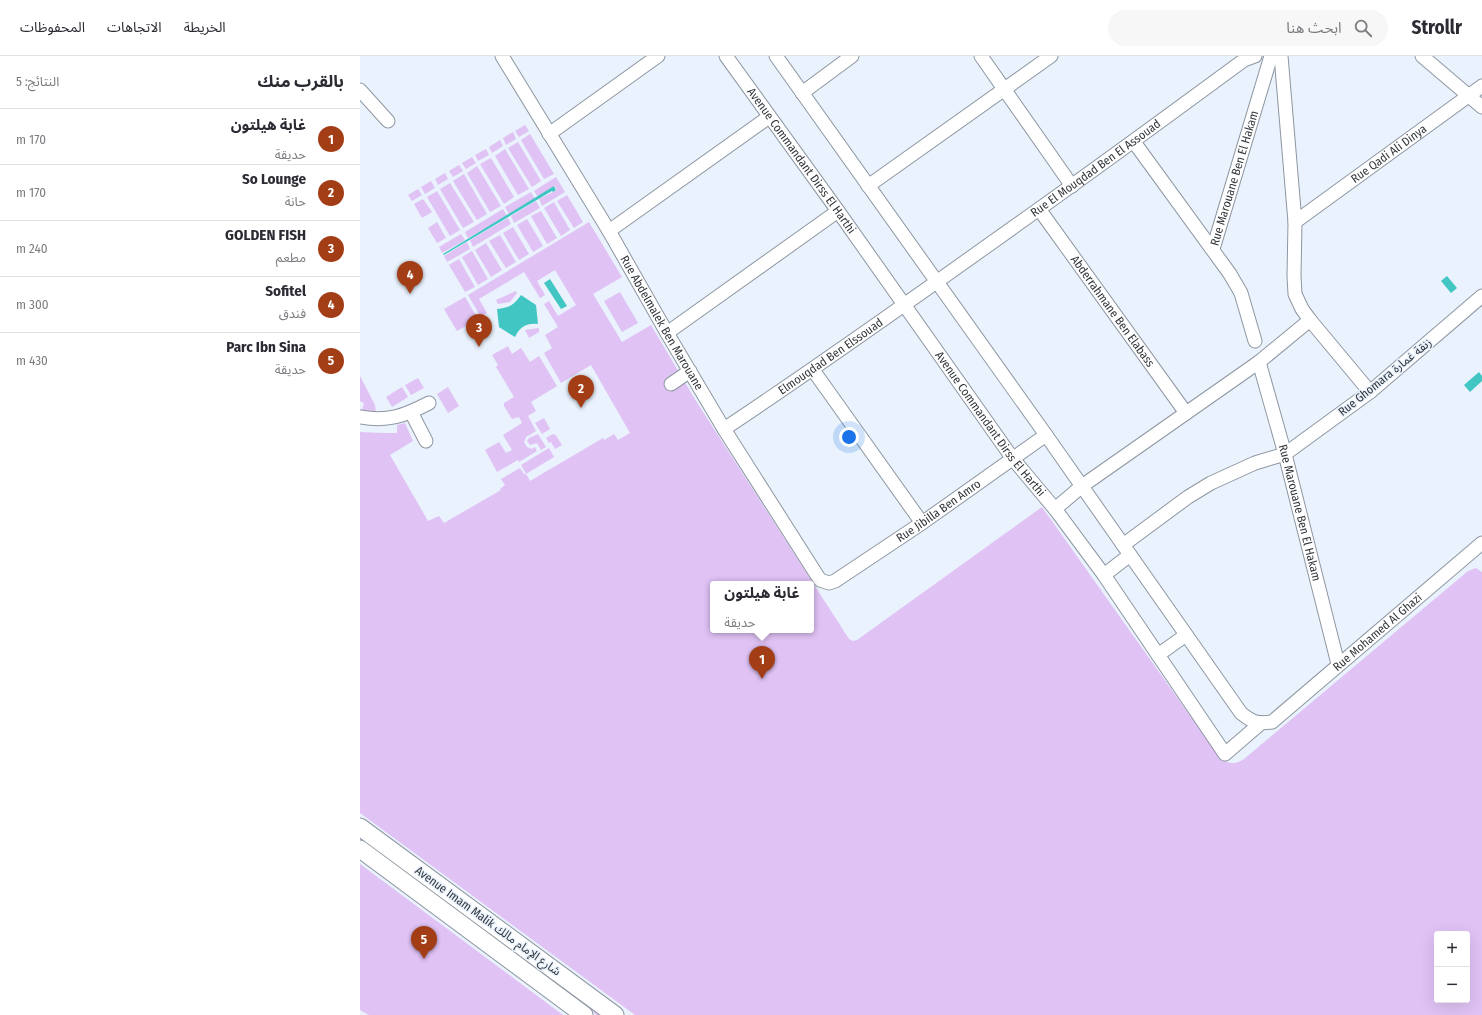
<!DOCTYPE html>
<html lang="ar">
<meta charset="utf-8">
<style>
:root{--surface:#fff;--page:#f7f7f7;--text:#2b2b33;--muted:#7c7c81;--line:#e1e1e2;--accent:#a33d15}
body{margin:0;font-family:"Fira Sans Condensed","Noto Sans Arabic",sans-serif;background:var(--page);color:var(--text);direction:rtl}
.controls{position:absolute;right:12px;bottom:12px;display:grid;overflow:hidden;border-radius:4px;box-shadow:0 4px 16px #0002}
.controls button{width:36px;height:36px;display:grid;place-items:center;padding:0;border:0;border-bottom:1px solid var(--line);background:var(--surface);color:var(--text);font:20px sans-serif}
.you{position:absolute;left:489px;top:381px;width:14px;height:14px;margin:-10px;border:3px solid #fff;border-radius:50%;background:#1a73e8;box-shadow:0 0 0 6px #1a73e833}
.badge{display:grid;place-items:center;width:26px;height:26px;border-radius:50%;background:var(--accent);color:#fff;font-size:13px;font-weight:700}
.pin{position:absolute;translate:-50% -33px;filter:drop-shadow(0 1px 2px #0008)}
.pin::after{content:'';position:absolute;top:21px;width:14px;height:12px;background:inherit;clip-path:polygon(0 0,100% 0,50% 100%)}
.popup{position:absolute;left:350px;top:525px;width:104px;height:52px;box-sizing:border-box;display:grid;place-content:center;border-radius:4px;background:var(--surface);filter:drop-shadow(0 1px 3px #0005);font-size:13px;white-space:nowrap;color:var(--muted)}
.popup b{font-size:15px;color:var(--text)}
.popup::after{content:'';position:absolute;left:50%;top:100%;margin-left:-8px;border:8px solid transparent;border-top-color:var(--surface)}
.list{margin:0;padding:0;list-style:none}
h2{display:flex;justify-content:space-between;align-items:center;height:52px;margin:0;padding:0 16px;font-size:17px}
h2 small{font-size:13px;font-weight:400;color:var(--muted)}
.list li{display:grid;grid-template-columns:26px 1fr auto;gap:12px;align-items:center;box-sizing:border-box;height:56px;padding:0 16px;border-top:1px solid var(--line)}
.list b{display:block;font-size:15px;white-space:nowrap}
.list p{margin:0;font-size:13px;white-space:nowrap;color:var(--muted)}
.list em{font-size:13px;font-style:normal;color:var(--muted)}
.icon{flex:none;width:22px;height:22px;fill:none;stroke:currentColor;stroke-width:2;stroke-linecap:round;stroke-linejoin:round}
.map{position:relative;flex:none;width:1122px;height:959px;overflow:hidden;direction:ltr}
header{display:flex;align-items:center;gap:24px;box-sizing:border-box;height:56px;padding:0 20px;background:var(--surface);border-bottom:1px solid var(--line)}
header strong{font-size:19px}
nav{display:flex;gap:22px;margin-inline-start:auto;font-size:14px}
.search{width:280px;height:36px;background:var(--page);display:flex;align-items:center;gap:10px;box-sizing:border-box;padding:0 14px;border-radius:22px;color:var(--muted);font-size:15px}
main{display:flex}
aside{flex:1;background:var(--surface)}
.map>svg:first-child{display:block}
.green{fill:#e0c2f5;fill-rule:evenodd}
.water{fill:#42c6c4}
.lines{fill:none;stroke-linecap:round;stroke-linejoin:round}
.minor-casing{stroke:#8e97a1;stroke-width:15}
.major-casing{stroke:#8e97a1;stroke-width:19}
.minor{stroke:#fff;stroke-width:13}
.major{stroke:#fff;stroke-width:17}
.labels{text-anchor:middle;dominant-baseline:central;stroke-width:3;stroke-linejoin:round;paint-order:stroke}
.street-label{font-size:12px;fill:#33373b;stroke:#e9f2fd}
</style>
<header>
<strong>Strollr</strong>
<div class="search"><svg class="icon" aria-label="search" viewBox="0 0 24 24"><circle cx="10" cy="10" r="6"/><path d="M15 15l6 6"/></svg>ابحث هنا</div>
<nav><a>الخريطة</a><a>الاتجاهات</a><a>المحفوظات</a></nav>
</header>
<main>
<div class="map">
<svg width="1122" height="959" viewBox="0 0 1122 959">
<rect width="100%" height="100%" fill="#e9f2fd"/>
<!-- green -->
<g class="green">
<path d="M165 69 169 75 159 81 155 75Z"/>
<path d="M153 76 156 83 146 89 143 82Z"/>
<path d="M170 78 194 118 184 123 161 84Z"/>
<path d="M140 84 143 90 132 97 129 91Z"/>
<path d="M158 86 181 125 172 131 148 92Z"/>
<path d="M126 93 129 99 118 105 115 99Z"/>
<path d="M145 93 169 133 158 139 135 100Z"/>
<path d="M112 101 116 107 106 113 102 107Z"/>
<path d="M131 102 154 141 144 148 120 108Z"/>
<path d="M99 109 103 115 93 121 89 115Z"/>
<path d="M117 110 141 150 130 156 107 117Z"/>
<path d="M85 117 88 123 78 129 75 123Z"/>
<path d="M104 118 127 158 117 164 93 125Z"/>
<path d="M196 121 205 136 182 150 179 143 197 134 195 130 178 141 174 135Z"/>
<path d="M71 125 75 132 65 138 61 131Z"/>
<path d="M90 127 114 166 103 172 80 133Z"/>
<path d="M58 133 62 139 52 145 48 139Z"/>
<path d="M77 135 100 174 90 180 67 141Z"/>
<path d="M171 136 175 143 149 158 145 151Z"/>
<path d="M207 139 223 166 214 172 197 145Z"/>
<path d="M63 143 72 156 62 162 54 148Z"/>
<path d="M176 145 180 152 154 167 151 160Z"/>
<path d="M194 146 210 174 201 180 184 152Z"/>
<path d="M143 153 147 160 108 182 105 176Z"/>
<path d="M181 155 197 182 187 188 171 160Z"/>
<path d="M148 162 151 168 113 191 110 184Z"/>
<path d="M167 163 183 190 173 196 157 169Z"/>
<path d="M77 166 86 182 77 187 68 172Z"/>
<path d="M229 166 262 221 233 238 262 286 291 269 336 345 489 583 493 585 497 584 682 451 860 702C868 708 876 709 884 703L1108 515 1116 512 1122 516V959H275L0 757V376L24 377H37V369L45 367 53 385 30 399 68 465 79 460 84 467 141 434 140 433 145 429 141 423 160 412 164 418H166L161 409 189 392 194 401 166 418 170 425 243 382 244 384 254 378 258 384 270 377 231 309 201 327 184 297 192 292 185 279 198 271 184 248 189 245 198 260 216 249 195 214 177 225 185 239 180 242 164 216 119 243 127 257 121 261 108 239ZM353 528H451V574H353ZM1077 878H1107V944H1077Z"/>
<path d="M153 171 169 198 159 204 143 177Z"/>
<path d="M101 178 105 184 82 197 79 191Z"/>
<path d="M140 179 156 206 146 212 129 185Z"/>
<path d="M107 186 110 193 87 206 84 200Z"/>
<path d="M126 187 142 214 131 221 115 194Z"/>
<path d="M112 195 128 223 118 229 102 201Z"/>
<path d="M99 203 115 231 105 236 89 209Z"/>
<path d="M156 235 157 237 150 246 138 248 136 244Z"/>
<path d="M260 236 278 267 262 276 244 245Z"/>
<path d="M105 241 118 263 97 275 84 253Z"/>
<path d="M179 272V276L169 282 165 274Z"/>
<path d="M148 290 152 298 161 292 170 306 179 300 197 330 171 346 176 355 168 360 176 375 166 381 164 386 167 391 172 393 175 391 177 395 159 406 158 404 156 405 137 416 125 394 139 386 146 397 152 394 143 379 162 367 159 361 152 363 144 350V347L154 341 136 311 138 309 132 299Z"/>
<path d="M0 320 15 349 16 357 2 354 4 347 0 345Z"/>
<path d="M58 322 64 332 51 339 45 329Z"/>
<path d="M42 331 48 341 32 351 26 341Z"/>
<path d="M88 331 99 350 88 357 77 338Z"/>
<path d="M184 362 190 373 182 378 175 367Z"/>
<path d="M178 378 186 391 181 394 177 387 170 389 167 385 169 382Z"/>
<path d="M193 378 194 379 195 378 202 389 195 393 191 386 189 387 186 382Z"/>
<path d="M0 780 244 959H237L0 784Z"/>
<path d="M0 808 203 959H9L0 954Z"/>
</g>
<!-- water -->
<g class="water">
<path d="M194 130 196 134 193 136 192 135 84 199 83 198Z"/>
<path d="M1087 220 1097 232 1091 237 1081 225Z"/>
<path d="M190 223 207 250 201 253 184 227Z"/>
<path d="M161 239 176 249 178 268C166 267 160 271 155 281L139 271 137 253C149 252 154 249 161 239Z"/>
<path d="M1119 316 1122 320V325L1110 336 1104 329Z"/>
</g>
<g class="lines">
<!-- minor casing -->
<g class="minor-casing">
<g id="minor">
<path id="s1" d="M142 0 249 175 307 277 364 373 460 524 469 527 475 525 562 467 686 379"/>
<path id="s2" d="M366 0 478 155 653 403 695 453 744 519 865 698 901 667"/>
<path id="s3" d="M416 0 686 379 881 657C892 666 897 668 912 666L1122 487"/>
<path d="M621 0 712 130"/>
<path d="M921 0 935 166 934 220 935 238 942 253 950 264 1010 336"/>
<path d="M1062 0 1122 51"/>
<path d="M0 34 28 65"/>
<path d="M442 37 492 0"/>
<path d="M189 78 298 0"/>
<path d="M774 86 870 218 881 237 895 285"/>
<path d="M508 130 691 0"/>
<path id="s4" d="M679 153 826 357"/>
<path id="s5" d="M935 166 1122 30"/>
<path d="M249 175 409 61"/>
<path id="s6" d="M853 193 911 0"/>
<path d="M307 277 478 155"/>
<path id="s7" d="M899 306 925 398 978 608"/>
<path d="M453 314 562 467"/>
<path d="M311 328 330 315"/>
<path d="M51 356 66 385"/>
<path d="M0 361C28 366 44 360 69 347"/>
<path id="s8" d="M364 373C471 302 575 227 679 153 748 104 816 54 884 4L895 0"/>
<path d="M695 453 722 430 899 306 950 264"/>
<path d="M763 489 828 441 851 427 895 407 925 398 1010 336 1122 240"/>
<path d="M744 519 770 499"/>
<path d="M798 599 826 579"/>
</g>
</g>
<!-- major casing -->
<g class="major-casing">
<g id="major">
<path d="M0 771 255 959"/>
<path d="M0 793 224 959"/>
</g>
</g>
<!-- minor -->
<use href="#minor" class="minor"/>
<!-- major -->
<use href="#major" class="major"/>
</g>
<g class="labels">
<!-- street labels -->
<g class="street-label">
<text stroke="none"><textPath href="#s5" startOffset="116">Rue Qadi Ali Dinya</textPath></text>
<text stroke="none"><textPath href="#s2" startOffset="129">Avenue Commandant Dirss El Harthi</textPath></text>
<text stroke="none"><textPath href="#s8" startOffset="454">Rue El Mouqdad Ben El Assouad</textPath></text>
<text stroke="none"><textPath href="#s6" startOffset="74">Rue Marouane Ben El Hakam</textPath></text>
<text stroke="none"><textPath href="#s4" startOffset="126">Abderrahmane Ben Elabass</textPath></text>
<text stroke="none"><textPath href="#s1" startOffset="311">Rue Abdelmalek Ben Marouane</textPath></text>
<text stroke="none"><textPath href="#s8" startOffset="129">Elmouqdad Ben Elssouad</textPath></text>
<text transform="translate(1025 321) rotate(-39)">Rue Ghomara زنقة غمارة</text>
<text stroke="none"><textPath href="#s2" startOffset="453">Avenue Commandant Dirss El Harthi</textPath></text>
<text stroke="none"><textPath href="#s1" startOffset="754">Rue Jibilla Ben Amro</textPath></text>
<text stroke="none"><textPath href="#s7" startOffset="156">Rue Marouane Ben El Hakam</textPath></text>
<text stroke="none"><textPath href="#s3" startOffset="977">Rue Mohamed Al Ghazi</textPath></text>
<text transform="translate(128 865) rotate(36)">Avenue Imam Malik شارع الإمام مالك</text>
</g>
</g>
</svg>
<div class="controls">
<button>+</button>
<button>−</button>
</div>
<div class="you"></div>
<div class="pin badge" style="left:402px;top:623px">1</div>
<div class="popup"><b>غابة هيلتون</b>حديقة</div>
<div class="pin badge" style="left:221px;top:352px">2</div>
<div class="pin badge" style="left:119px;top:291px">3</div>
<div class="pin badge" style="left:50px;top:238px">4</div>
<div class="pin badge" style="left:64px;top:903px">5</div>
</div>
<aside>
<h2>بالقرب منك<small>النتائج: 5</small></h2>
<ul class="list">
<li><span class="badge">1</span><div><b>غابة هيلتون</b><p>حديقة</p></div><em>170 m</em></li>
<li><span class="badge">2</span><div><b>So Lounge</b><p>حانة</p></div><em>170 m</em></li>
<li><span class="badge">3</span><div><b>GOLDEN FISH</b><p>مطعم</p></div><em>240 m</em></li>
<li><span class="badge">4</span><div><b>Sofitel</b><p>فندق</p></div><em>300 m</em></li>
<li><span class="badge">5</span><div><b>Parc Ibn Sina</b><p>حديقة</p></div><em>430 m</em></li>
</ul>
</aside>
</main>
